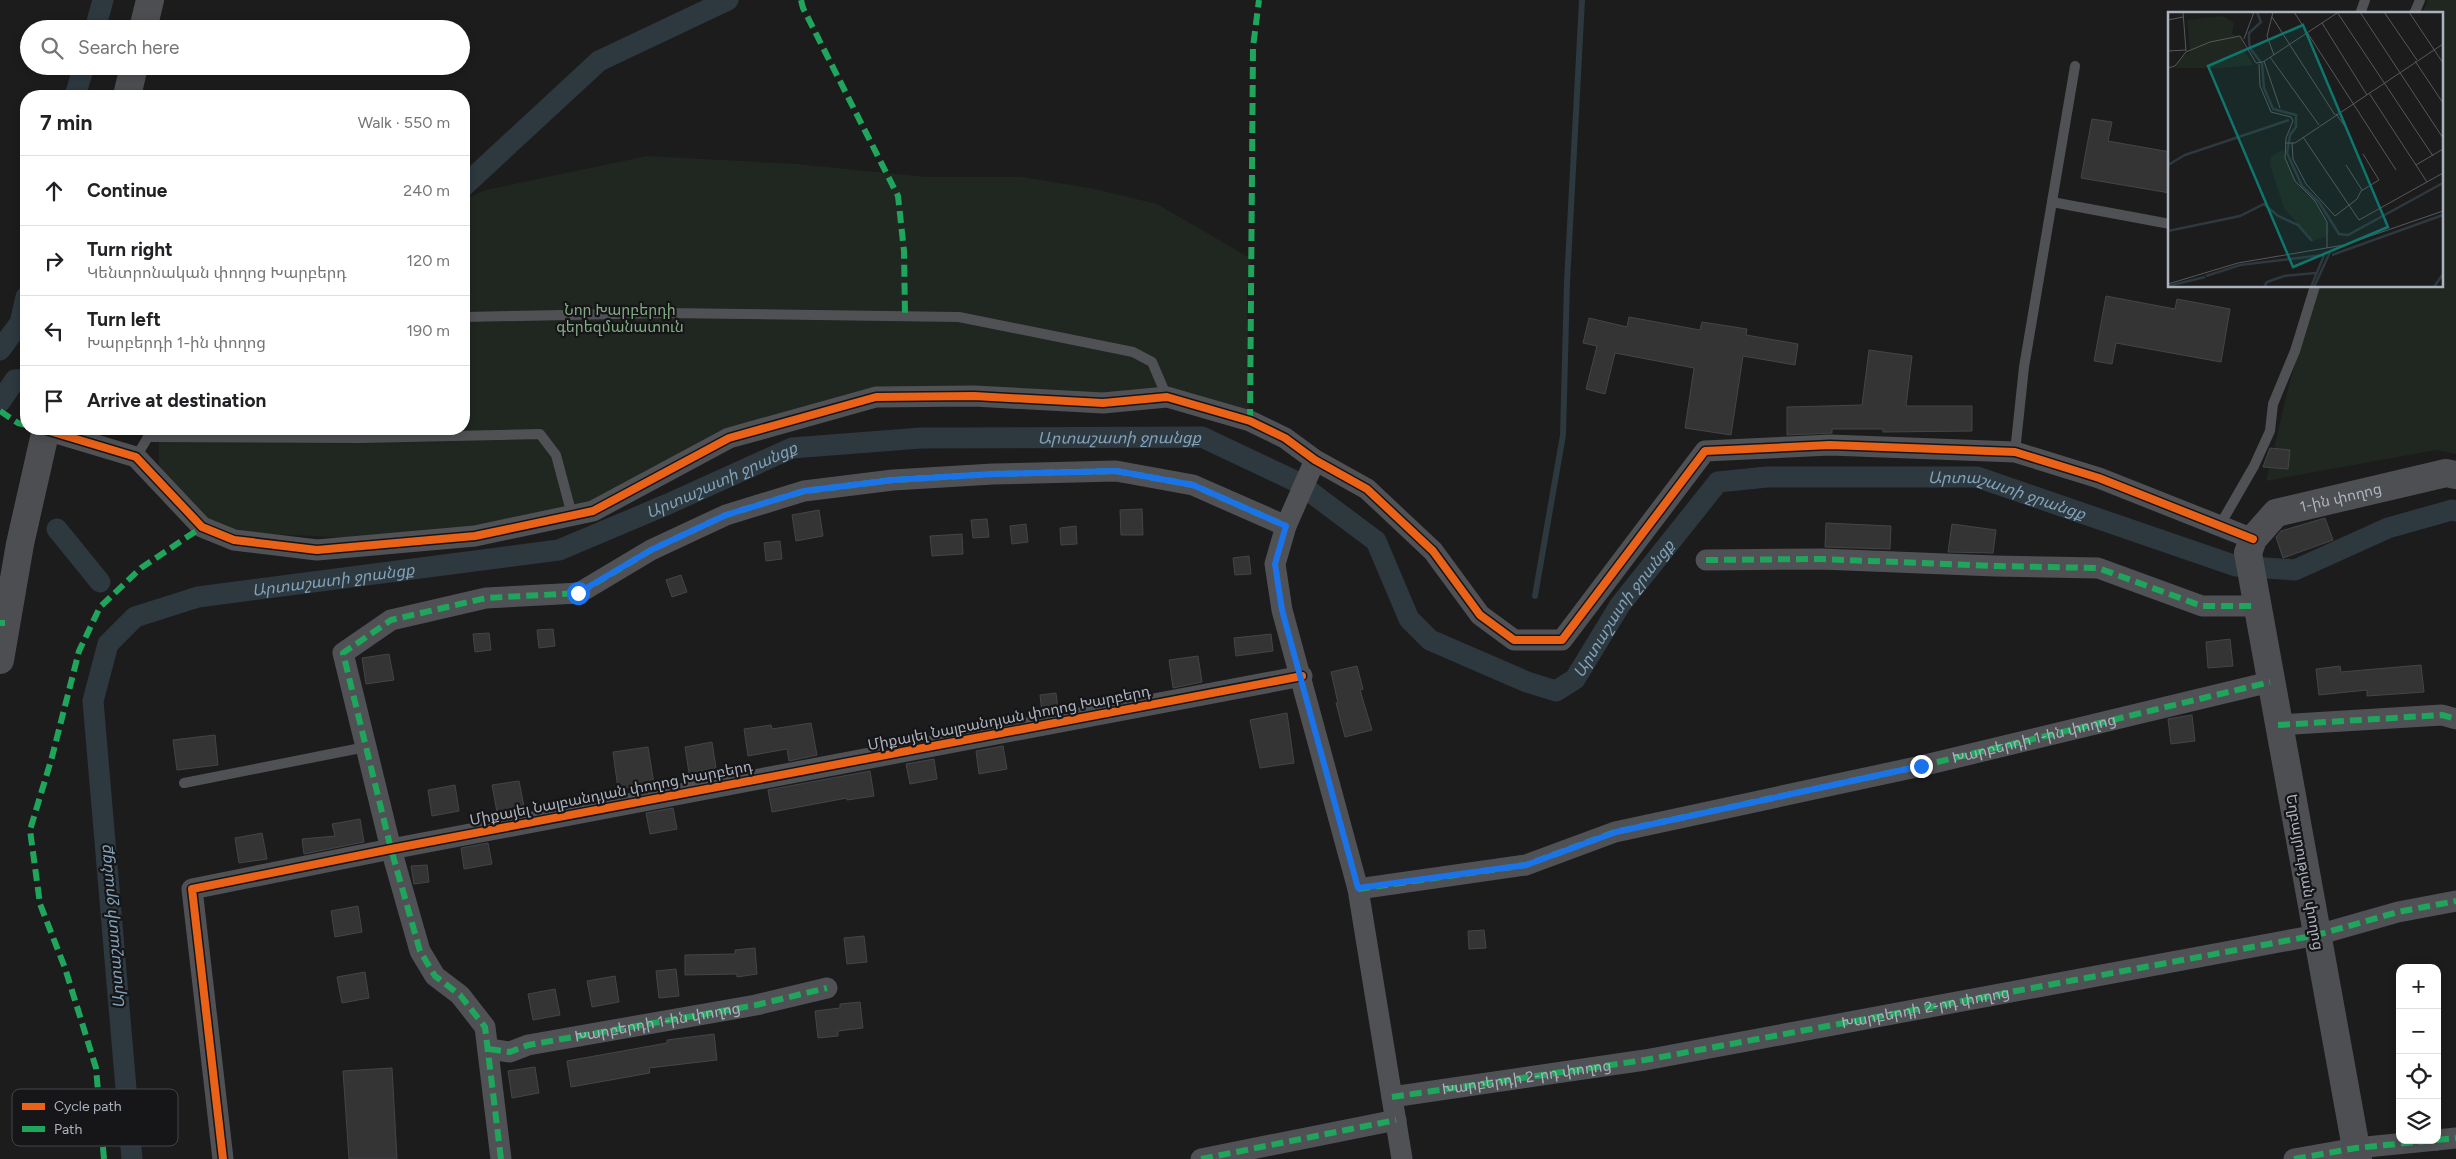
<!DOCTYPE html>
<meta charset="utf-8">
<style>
:root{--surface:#fff;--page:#f6f6f6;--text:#202124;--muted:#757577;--line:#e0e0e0}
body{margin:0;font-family:Figtree,"Noto Sans Armenian",sans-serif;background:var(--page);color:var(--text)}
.controls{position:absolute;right:15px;bottom:15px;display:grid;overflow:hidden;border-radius:10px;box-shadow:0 2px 8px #0003}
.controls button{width:45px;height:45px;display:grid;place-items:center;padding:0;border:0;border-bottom:1px solid var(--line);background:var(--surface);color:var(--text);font:25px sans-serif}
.stop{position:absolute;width:15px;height:15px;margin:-11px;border:4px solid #1a73e8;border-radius:50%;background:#fff}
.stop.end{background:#1a73e8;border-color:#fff;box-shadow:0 1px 5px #0008}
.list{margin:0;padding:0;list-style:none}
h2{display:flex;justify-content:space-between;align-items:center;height:65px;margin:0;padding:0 20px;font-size:21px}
h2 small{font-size:16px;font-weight:400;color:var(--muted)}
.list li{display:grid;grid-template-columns:32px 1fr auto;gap:15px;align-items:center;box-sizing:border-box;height:70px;padding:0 20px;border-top:1px solid var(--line)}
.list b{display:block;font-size:19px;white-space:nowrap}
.list p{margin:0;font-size:16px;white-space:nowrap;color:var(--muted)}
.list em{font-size:16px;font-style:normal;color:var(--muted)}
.icon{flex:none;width:28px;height:28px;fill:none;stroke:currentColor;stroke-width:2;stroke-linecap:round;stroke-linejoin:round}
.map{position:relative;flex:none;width:2456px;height:1159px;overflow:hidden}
.search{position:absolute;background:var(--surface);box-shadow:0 2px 8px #0003;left:20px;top:20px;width:450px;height:55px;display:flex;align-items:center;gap:12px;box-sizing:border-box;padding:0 18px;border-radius:28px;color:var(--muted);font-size:19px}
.panel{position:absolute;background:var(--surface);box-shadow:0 2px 8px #0003;left:20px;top:90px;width:450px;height:345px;border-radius:20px}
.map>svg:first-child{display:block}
.green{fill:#1f2720}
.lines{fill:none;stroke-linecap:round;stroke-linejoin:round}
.stream{stroke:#2d383f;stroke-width:6}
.canal{stroke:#2d383f;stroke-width:21}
.building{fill:#343434;stroke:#444548}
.lane{stroke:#505155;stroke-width:10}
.street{stroke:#505155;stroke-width:21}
.secondary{stroke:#4e4f53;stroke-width:28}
.primary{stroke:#4d4e51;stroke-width:28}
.quiet{stroke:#20a55d;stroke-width:6;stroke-dasharray:12 6;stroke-linecap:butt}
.cycleway-casing{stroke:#161618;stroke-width:11}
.cycleway{stroke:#ea6118;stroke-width:8}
.route{stroke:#1a73e8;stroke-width:6}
.labels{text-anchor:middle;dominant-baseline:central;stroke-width:4.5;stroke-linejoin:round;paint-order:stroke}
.park-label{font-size:15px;fill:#82aa83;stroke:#161618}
.street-label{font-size:15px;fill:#acb2be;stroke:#161618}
.water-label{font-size:16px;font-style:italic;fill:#82a2ba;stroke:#161618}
.inset-river{fill:none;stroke:#2d383f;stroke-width:2.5}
.inset-road{fill:none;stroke:#56585d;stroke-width:1}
.view{fill:#0f766e;fill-opacity:0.15;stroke:#0f766e;stroke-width:2.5}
.inset-edge{fill:none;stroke:#acb2be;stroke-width:2.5}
.key{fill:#161618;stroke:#43454a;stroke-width:1}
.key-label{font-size:14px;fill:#acb2be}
</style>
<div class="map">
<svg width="2456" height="1159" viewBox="0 0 2456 1159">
<rect width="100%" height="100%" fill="#1c1c1c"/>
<!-- green -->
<g class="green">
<path d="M2428 0H2456V454L2437 450 2266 481 2290 381 2320 286H2442V14H2422Z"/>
<path d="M647 156 796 164 926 177H1021L1090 188 1157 204 1250 258 1247 298 1249 410 1147 400 916 393 735 428 598 514 371 539 217 531 159 472V429H464V199L486 190Z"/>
</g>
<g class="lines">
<!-- stream -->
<path class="stream" d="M1535 596 1563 435 1567 282 1582 0"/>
<!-- canal -->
<g class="canal">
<path d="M95 29 103 0"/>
<path d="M75 96 84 66"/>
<path d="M464 186 599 61 728 0"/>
<path d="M0 350 20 323 26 297"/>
<path d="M0 402 15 380 26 379"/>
<path d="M57 529 100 582"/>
<path id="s1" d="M132 1159 93 701 108 644 135 617 198 597 559 550 668 504 792 448 921 438 1202 437 1297 482 1376 541 1409 619 1430 640 1527 682 1556 691 1575 679 1620 605 1718 482 1767 477H1977L2236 566 2295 570 2388 528 2452 510 2456 511"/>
</g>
</g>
<!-- building -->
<g class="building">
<path d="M2092 119 2112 122 2108 141 2170 152V193L2081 178Z"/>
<path d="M2106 296 2175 309 2177 299 2230 309 2221 362 2116 343 2112 364 2094 361Z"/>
<path d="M1629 317 1700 330 1702 322 1747 329 1746 335 1798 344 1795 365 1743 356 1731 435 1685 428 1694 368 1615 353 1605 394 1586 389 1597 346 1583 343 1589 318 1627 327Z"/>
<path d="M1869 350 1912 356 1906 406H1972V431L1883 432V429H1832V433L1787 435V407L1862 405Z"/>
<path d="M2270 448 2290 450 2288 469 2263 467Z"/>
<path d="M1142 509 1143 535H1121L1120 510Z"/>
<path d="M819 510 823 536 796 541 792 515Z"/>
<path d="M2325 518 2333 540 2283 558 2276 537 2281 531Z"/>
<path d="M987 519 989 537 973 538 971 520Z"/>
<path d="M1826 523 1891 526 1890 549 1825 547Z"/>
<path d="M1026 524 1028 542 1012 544 1010 526Z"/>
<path d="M1952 524 1996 530 1993 553 1948 552Z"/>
<path d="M1076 526 1077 544 1061 545 1060 528Z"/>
<path d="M962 534 963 554 932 556 930 536Z"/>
<path d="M780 541 782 559 766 561 764 543Z"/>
<path d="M1249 556 1251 574 1235 575 1233 558Z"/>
<path d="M681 575 687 592 672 597 666 580Z"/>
<path d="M553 629 555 646 539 648 537 630Z"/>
<path d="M489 633 491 650 475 652 473 634Z"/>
<path d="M1271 634 1273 651 1236 656 1234 638Z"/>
<path d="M2230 639 2233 666 2208 668 2206 642Z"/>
<path d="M389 654 394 680 366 684 362 658Z"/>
<path d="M1198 656 1202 682 1173 688 1169 660Z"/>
<path d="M2421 665 2424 692 2367 696V690L2319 695 2316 669 2340 666 2341 672Z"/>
<path d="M1357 666 1363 689 1360 690 1372 730 1345 737 1336 703H1338L1331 672Z"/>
<path d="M1056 693 1058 710 1042 713 1040 695Z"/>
<path d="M1287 713 1294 763 1260 768 1250 720Z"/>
<path d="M2192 715 2195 741 2171 744 2168 719Z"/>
<path d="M811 723 817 755 789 761 787 749 748 756 744 729 771 725 772 729Z"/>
<path d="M215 735 218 765 177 770 173 740Z"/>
<path d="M712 742 716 768 689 773 685 747Z"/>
<path d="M1003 746 1007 769 979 774 976 751Z"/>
<path d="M648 747 654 784 618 789 613 752Z"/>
<path d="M934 759 937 779 910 784 906 764Z"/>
<path d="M870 771 874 796 847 800V798L772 812 768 790Z"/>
<path d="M519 781 524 807 497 812 492 785Z"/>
<path d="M455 785 459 811 432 816 428 790Z"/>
<path d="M673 808 677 829 650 834 646 813Z"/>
<path d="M360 819 364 842 304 854 302 839 335 836 332 824Z"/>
<path d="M262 833 267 859 239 863 235 838Z"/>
<path d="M488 843 492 864 464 869 461 848Z"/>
<path d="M427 865 429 882 414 884 411 866Z"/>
<path d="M358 906 362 932 335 937 331 911Z"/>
<path d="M1484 930 1486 948 1469 949 1468 931Z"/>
<path d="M864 936 867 962 847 964 844 938Z"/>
<path d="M755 948 757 974 737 977V974L685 975V955L735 954V950Z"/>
<path d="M676 969 679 996 659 998 656 971Z"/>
<path d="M365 972 369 998 342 1003 337 977Z"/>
<path d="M615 976 619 1002 592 1007 587 981Z"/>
<path d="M555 989 560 1015 533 1020 528 994Z"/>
<path d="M860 1002 863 1028 838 1031V1036L818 1038 815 1011 840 1008V1004Z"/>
<path d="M714 1034 717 1060 649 1068 650 1073 571 1087 567 1061 667 1043V1040Z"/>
<path d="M535 1067 539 1093 512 1098 508 1071Z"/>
<path d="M392 1068 397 1159H349L343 1071Z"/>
</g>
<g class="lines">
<!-- lane -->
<g class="lane">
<path d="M2360 14 2365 0"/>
<path d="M2414 14 2420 0"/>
<path d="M2052 202 2170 224"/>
<path d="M464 317 665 313 959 317 1133 352 1152 362 1167 397"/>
<path d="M148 437 361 438 540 434 556 455 572 515"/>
<path d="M2015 452 2024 367 2075 66"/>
<path d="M136 457 148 437V429"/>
<path d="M2220 525 2254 466 2270 431 2273 404 2295 351 2315 286"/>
<path d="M184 783 366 747"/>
</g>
<!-- street -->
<g class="street">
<path d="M46 430 136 457 202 527 234 540 317 550 475 536 593 511 729 438 876 397 974 396 1103 403 1167 397 1250 421 1285 438 1315 460 1367 489 1433 551 1480 615 1514 640H1562L1705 451 1830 445 2015 452 2099 478 2253 539"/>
<path d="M1315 460 1286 526 1275 564 1282 610 1358 889 1402 1159"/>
<path d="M1706 560 1821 559 1995 566 2098 568 2202 606H2256"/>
<path d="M2278 725 2442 715 2456 719"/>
<path d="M1358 889 1526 865 1615 832 1921 766 2270 682"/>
<path d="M489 1049 510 1052 528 1045 756 1005 827 988"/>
<path id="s2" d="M1392 1097 1645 1060 2317 935 2398 912 2456 901"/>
<path d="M2437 1140 2456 1138"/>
<path d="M223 1159 192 889 391 849 1302 676"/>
<path d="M501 1159 485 1027 460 995 435 976 420 951 391 849 343 653 391 620 486 598 579 593 651 550 726 515 804 491 893 480 993 474 1116 471 1193 485 1286 526"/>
<path d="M1201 1159 1396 1120"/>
<path d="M2294 1159 2356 1148 2437 1140"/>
</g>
<!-- secondary -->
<path class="secondary" id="s3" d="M2358 1159 2248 553 2253 539 2276 513 2446 473 2456 475"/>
<!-- primary -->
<g class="primary">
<path d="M143 29 150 0"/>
<path d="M127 96 134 66"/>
<path d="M0 660 20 544 46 429"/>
</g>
<!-- quiet -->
<g class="quiet">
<path d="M801 0 803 8 898 196 904 251 905 315"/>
<path d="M0 411 18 423 26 425"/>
<path d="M1250 421 1253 47 1259 0"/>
<path d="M1706 560 1821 559 1995 566 2098 568 2202 606H2256"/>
<path d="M0 623H5"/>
<path d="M2278 725 2442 715 2456 719"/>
<path id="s4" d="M1358 889 1526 865 1615 832 1921 766 2270 682"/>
<path id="s5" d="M489 1049 510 1052 528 1045 756 1005 827 988"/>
<path d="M1392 1097 1645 1060 2317 935 2398 912 2456 901"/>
<path d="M2437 1140 2456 1138"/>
<path d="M104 1159 96 1068 65 968 40 904 30 830 52 757 79 651 100 607 141 568 202 527"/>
<path d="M501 1159 485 1027 460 995 435 976 420 951 391 849 343 653 391 620 486 598 579 593 651 550 726 515 804 491 893 480 993 474 1116 471 1193 485 1286 526"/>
<path d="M1201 1159 1396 1120"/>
<path d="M2294 1159 2356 1148 2437 1140"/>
</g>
<!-- cycleway casing -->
<g class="cycleway-casing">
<g id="cycleway">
<path d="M46 430 136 457 202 527 234 540 317 550 475 536 593 511 729 438 876 397 974 396 1103 403 1167 397 1250 421 1285 438 1315 460 1367 489 1433 551 1480 615 1514 640H1562L1705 451 1830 445 2015 452 2099 478 2253 539"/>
<path d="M223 1159 192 889 391 849 1302 676"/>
</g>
</g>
<!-- cycleway -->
<use href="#cycleway" class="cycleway"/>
</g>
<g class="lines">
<!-- route -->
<path class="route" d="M578 593 651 550 726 515 804 491 893 480 993 474 1116 471 1193 485 1286 526 1275 564 1282 610 1358 888 1526 865 1616 832 1921 766"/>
</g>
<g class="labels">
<!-- park labels -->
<g class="park-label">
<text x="620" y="310">Նոր Խարբերդի<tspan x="620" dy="17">գերեզմանատուն</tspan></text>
</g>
<!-- street labels -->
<g class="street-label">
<text stroke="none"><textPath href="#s3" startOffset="732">1-ին փողոց</textPath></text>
<text transform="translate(1009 718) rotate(-11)">Միքայել Նալբանդյան փողոց Խարբերդ</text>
<text stroke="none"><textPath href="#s4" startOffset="694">Խարբերդի 1-ին փողոց</textPath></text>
<text transform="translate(611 793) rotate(-11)">Միքայել Նալբանդյան փողոց Խարբերդ</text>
<text transform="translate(2305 872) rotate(80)">Եղբայրության փողոց</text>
<text stroke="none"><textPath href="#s2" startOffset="541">Խարբերդի 2-րդ փողոց</textPath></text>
<text stroke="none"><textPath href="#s5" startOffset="172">Խարբերդի 1-ին փողոց</textPath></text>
<text stroke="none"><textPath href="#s2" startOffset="136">Խարբերդի 2-րդ փողոց</textPath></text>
</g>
<!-- water labels -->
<g class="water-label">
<text stroke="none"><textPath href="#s1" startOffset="1569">Արտաշատի ջրանցք</textPath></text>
<text stroke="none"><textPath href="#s1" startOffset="1164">Արտաշատի ջրանցք</textPath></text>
<text stroke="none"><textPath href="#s1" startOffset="2664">Արտաշատի ջրանցք</textPath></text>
<text stroke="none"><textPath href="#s1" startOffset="759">Արտաշատի ջրանցք</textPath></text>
<text stroke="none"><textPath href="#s1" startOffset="2214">Արտաշատի ջրանցք</textPath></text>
<text transform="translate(112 927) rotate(-95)">Արտաշատի ջրանցք</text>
</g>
</g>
<!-- overview -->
<g transform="translate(2168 12)">
<rect width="275" height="275" fill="#1c1c1c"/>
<path d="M55 4 66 11 64 22 74 25 77 40 86 53 54 56H7L14 44 22 41 19 8ZM115 138 126 166 135 180 147 188 157 206 161 219 158 225 144 229 116 196 102 153 103 144Z" fill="#1f2720"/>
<path class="inset-river" d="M89 0 93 10 81 21V29L82 36 94 52 96 76 105 97 128 103V115L122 123 119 141 134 174 151 190 171 222 180 223 275 171M0 153 17 143 121 108M0 219 72 204 96 192 110 204 130 213 144 229M164 243 275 203M38 264 72 253 155 243M0 274 37 265M96 275 99 270 116 264 148 261M143 275 157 241M146 275 162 240M266 275 275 262"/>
<path class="inset-road" d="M15 0 18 39M105 0 99 24 106 43M126 0 228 158M169 0 265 144M192 0 275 126M216 0 249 48M241 0 275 51M104 5 167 103M0 8 15 5M154 11 199 83M76 27 86 0M0 39 18 38M102 45 151 113M96 49 112 96M247 49 275 91M95 50 169 1M91 52 92 74 103 100 123 105 125 109 118 126 117 146 127 169 147 189 159 210V236M0 56 7 54 18 40 42 30 72 24 88 51 95 50M201 81 259 170M168 102 179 117M135 125 191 208 275 161M117 131H127L275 32M124 131 125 147 138 172 167 204 189 187 193 179 211 168 195 142M178 153 194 178M248 153 275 137M0 272 70 251 176 233 275 199"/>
<path class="view" d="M135 13 220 215 125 255 40 54Z"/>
<rect width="275" height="275" class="inset-edge"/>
</g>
<!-- legend -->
<rect x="12" y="1089" width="166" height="57" rx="8" class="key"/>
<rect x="22" y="1103" width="23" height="7" fill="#ea6118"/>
<rect x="22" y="1126" width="23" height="6" fill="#20a55d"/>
<g class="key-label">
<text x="54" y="1111">Cycle path</text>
<text x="54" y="1134">Path</text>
</g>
</svg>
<div class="controls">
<button>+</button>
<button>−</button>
<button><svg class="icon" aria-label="locate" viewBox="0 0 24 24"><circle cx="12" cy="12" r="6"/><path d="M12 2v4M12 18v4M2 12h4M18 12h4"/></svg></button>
<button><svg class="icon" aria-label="layers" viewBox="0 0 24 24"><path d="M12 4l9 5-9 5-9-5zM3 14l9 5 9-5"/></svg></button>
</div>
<div class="stop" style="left:578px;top:593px"></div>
<div class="stop end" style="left:1921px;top:766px"></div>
<div class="search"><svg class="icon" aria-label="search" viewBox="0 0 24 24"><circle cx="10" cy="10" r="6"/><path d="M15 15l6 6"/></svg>Search here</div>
<section class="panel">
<h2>7 min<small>Walk · 550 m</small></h2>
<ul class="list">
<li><svg class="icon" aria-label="ahead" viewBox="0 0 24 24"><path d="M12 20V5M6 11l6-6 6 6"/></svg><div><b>Continue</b></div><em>240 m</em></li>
<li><svg class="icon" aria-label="right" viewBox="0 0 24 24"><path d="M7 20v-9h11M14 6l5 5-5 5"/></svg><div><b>Turn right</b><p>Կենտրոնական փողոց Խարբերդ</p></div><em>120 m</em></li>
<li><svg class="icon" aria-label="left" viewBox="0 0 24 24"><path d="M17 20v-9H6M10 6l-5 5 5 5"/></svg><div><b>Turn left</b><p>Խարբերդի 1-ին փողոց</p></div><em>190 m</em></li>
<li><svg class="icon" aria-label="arrive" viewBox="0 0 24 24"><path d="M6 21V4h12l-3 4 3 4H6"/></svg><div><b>Arrive at destination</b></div></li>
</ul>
</section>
</div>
